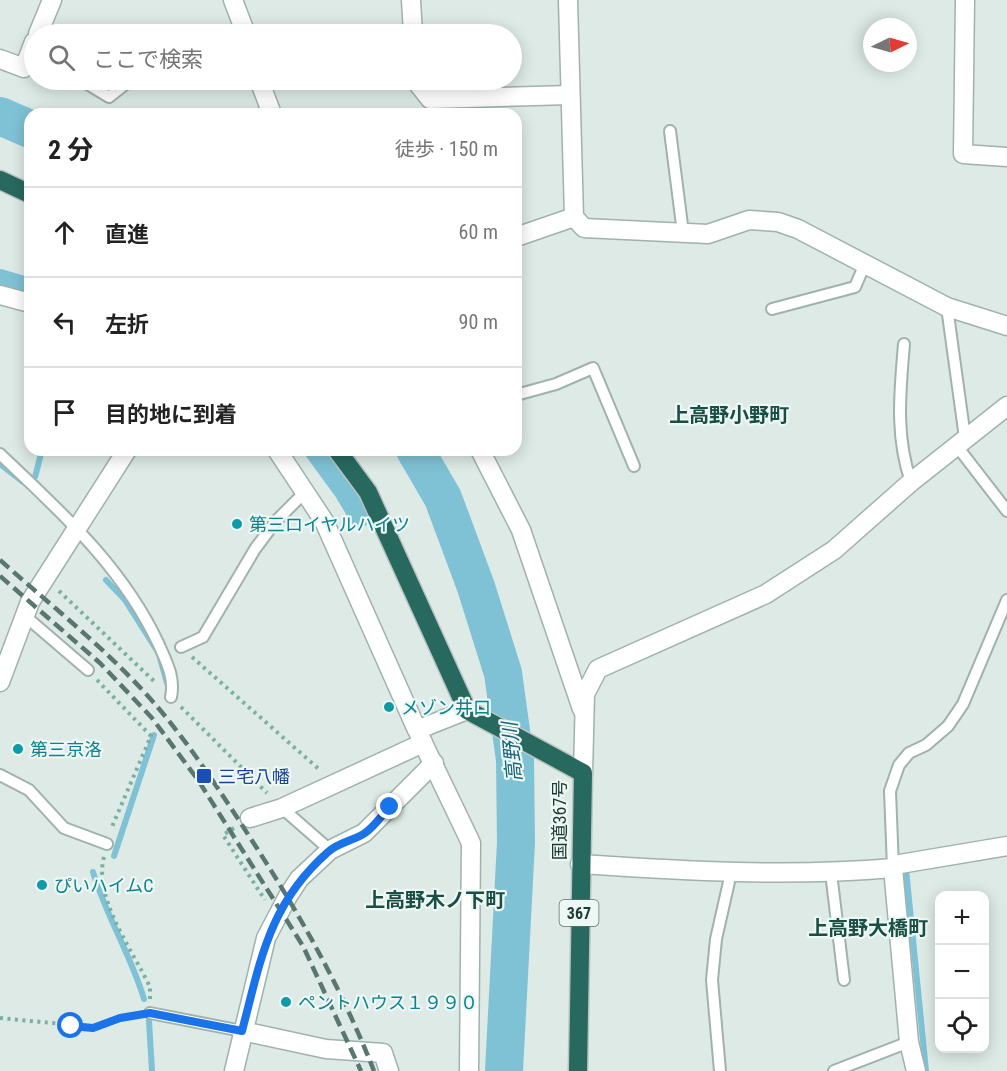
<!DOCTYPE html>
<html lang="ja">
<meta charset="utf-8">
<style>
:root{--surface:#fff;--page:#f2f2f2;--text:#222;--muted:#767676;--line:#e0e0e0}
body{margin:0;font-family:"Roboto Condensed","Noto Sans JP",sans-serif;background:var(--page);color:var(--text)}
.controls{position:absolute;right:18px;bottom:18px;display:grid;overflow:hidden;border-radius:12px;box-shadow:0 3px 15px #0003}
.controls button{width:54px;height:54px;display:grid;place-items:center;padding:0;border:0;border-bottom:2px solid var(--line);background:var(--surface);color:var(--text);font:30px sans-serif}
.compass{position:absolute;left:863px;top:18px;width:54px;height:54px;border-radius:50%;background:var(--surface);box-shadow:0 3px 15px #0003;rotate:85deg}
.stop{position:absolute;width:18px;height:18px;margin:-14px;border:4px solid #1a73e8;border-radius:50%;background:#fff}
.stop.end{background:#1a73e8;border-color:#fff;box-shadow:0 2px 6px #0008}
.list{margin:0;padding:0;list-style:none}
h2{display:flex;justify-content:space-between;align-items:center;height:78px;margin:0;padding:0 24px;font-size:26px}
h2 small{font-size:20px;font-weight:400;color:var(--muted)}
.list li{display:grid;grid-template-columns:39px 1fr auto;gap:18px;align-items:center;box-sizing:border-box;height:90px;padding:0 24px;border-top:2px solid var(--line)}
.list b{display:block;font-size:22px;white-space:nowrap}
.list em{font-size:20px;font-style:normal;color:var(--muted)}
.icon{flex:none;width:33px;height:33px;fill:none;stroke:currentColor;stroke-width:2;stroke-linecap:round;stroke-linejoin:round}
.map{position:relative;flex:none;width:1007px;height:1071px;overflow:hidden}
.search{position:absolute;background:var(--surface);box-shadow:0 3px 15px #0003;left:24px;top:24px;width:498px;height:66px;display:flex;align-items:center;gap:15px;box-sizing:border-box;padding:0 21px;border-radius:33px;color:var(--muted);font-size:22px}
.panel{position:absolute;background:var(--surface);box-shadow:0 3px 15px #0003;left:24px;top:108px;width:498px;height:348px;border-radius:18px}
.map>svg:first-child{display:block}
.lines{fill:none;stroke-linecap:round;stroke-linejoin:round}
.stream{stroke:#7fc2d5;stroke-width:6}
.canal{stroke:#7fc2d5;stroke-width:22}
.river{stroke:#7fc2d5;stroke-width:38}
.lane-casing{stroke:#a0b2ac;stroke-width:14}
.street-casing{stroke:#a0b2ac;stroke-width:21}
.highway-casing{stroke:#bbc4c2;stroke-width:21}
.path{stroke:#7ab0a3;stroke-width:4;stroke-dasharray:3 4.5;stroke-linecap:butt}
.lane{stroke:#fff;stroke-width:10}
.street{stroke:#fff;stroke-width:18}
.highway{stroke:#27695f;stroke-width:18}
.rail{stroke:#577770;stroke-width:4.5;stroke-dasharray:12 6;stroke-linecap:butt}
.route{stroke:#1a73e8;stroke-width:8}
.culture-dot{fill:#0f9aa8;stroke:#edf7f3;stroke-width:2}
.transit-dot{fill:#1a4fb4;stroke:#edf7f3;stroke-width:2}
.labels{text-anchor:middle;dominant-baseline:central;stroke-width:4.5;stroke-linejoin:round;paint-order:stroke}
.shield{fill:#edf7f3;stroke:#5b736d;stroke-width:1.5}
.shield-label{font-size:16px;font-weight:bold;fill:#1d3a34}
.culture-label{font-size:18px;fill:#0d838f;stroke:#edf7f3;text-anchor:start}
.transit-label{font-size:18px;fill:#164399;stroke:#edf7f3;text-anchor:start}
.street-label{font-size:18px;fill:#1d3a34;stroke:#edf7f3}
.neighbourhood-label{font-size:20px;font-weight:bold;fill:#184e44;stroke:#edf7f3}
.water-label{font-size:20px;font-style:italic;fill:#14637a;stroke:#edf7f3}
</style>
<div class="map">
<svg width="1007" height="1071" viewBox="0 0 1007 1071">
<rect width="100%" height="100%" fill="#ddeae5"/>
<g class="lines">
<!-- stream -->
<g class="stream">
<path d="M0 464 23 482"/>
<path d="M35 477 42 450"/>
<path d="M106 580 125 600 156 649"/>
<path d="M160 658 167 683"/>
<path d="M114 856 154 735"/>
<path d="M906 869 926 1071"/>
<path d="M93 872C106 916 131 955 144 999"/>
<path d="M149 1021 152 1071"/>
</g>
<!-- canal -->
<g class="canal">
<path d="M0 280 30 289"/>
<path d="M315 450 345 491 360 516"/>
</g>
<!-- river -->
<g class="river">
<path d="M0 116 30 129"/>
<path d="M415 450 443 498 476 587 503 673 515 760 516 842 504 1071"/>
</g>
<!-- lane casing -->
<g class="lane-casing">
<g id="lane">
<path d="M81 80 109 97 128 82"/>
<path d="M670 131 683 233"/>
<path d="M947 307 965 438"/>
<path d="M772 309 855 287 864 266"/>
<path d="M904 344C900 392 895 436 911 482"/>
<path d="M516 395 556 384 593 368 634 466"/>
<path d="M956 445 1007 511"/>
<path d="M0 454C61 512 123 567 159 645 167 663 175 678 171 697"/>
<path d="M25 616 88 670"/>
<path d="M181 647 203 637 255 549 276 521 305 492"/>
<path d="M0 775 29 790 64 828 107 844"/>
<path d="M282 808 330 850"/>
<path d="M893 868 890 791 899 765 909 753 926 745 948 726 963 704 1007 600"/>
<path d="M831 873 844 980"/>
<path d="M150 1013 242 1031"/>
<path d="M720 1071 712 980 716 939 731 873"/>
<path d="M834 1071 909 1042"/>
</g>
</g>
<!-- street casing -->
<g class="street-casing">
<g id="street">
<path d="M233 0 246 34"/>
<path d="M411 0 413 34"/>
<path d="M568 0 574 217 584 228 708 234 749 220 778 222 798 229 947 307 1007 326"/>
<path d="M965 0 963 154 1007 157"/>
<path d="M38 34 52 0"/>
<path d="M0 59 24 68 34 42"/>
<path d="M259 80 272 114"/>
<path d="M415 80 430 99 570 95"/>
<path d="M516 237 574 217"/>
<path d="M0 295 30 303"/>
<path d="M277 450 324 521 417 730 467 710"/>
<path d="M480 450 521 530 582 709"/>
<path d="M0 682 30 602 127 450"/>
<path d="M423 743 471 843 469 1071"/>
<path d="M583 773 585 694 598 669 766 594 834 550 911 482 1007 406"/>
<path d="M250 818 282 808 423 743 419 734"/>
<path d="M580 864C685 871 789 877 893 868L900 864 1007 846"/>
<path d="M893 868 909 1042 916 1071"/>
<path d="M242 1031 326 1049 383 1053 389 1071"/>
<path d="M234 1071 266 938 288 896 299 879 330 850 364 833 434 763"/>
</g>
</g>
<!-- highway casing -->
<g class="highway-casing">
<g id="highway">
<path d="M0 180 30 194"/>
<path d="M337 450 368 492 467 710 583 773 578 1071"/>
</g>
</g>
<!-- path -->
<g class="path">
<path d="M59 591 156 683"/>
<path d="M192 657 321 771"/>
<path d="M97 680 151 736 111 829"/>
<path d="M181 707 267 793"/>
<path d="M234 828 223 835 265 900"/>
<path d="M104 857C93 898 132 949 150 987V1000"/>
<path d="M0 1018 93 1027 135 1015"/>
</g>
<!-- lane -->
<use href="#lane" class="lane"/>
<!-- street -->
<use href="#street" class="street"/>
<!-- highway -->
<use href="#highway" class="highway"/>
<!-- rail -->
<g class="rail">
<path d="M0 560C56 610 117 657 165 716 196 754 224 797 251 839 299 913 342 989 374 1071"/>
<path d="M0 576 100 663 152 718 198 780 303 946 361 1071"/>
</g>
</g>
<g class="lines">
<!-- route -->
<path class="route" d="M71 1026 93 1028 120 1018 150 1013 242 1031C261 959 269 904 328 852 339 842 353 841 365 833 374 827 382 815 390 807"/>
</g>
<!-- markers -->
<g class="culture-dot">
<circle cx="237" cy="524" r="6"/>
<circle cx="389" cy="707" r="6"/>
<circle cx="18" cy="749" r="6"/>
<circle cx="42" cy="885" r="6"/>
<circle cx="286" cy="1002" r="6"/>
</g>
<rect class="transit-dot" x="196" y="768" width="16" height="16" rx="3"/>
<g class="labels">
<!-- shield labels -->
<rect class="shield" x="559.5" y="900" width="39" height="26" rx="4.5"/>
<g class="shield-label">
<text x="579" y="913">367</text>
</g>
<!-- culture labels -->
<g class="culture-label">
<text x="249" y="524">第三ロイヤルハイツ</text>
<text x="401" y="707">メゾン井口</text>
<text x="30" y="749">第三京洛</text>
<text x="54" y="885">ぴいハイムC</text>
<text x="298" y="1002">ペントハウス１９９０</text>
</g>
<!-- transit labels -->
<g class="transit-label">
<text x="218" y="776">三宅八幡</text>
</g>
<!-- street labels -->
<g class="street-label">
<text transform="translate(559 820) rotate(-90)">国道367号</text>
</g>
<!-- neighbourhood labels -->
<g class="neighbourhood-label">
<text x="729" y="415">上高野小野町</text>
<text x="435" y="900">上高野木ノ下町</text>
<text x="868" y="928">上高野大橋町</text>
</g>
<!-- water labels -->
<g class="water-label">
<text transform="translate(512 752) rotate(-95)">高野川</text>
</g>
</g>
</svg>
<div class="controls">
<button>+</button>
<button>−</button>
<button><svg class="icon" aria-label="locate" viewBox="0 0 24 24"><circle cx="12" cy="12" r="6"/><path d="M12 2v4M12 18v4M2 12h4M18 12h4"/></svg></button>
</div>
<svg class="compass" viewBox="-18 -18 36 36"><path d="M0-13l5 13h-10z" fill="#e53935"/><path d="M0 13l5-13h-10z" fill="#767676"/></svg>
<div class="stop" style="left:71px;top:1026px"></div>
<div class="stop end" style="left:390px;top:807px"></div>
<div class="search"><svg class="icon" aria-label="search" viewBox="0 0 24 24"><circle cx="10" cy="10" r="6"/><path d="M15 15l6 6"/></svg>ここで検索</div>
<section class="panel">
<h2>2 分<small>徒歩 · 150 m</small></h2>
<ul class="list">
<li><svg class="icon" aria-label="ahead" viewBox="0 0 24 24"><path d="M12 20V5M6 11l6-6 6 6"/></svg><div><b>直進</b></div><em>60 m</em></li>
<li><svg class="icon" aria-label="left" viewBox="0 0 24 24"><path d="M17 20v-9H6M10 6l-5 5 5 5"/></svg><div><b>左折</b></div><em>90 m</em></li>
<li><svg class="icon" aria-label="arrive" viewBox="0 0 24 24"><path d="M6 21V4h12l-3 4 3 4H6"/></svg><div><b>目的地に到着</b></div></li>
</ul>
</section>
</div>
